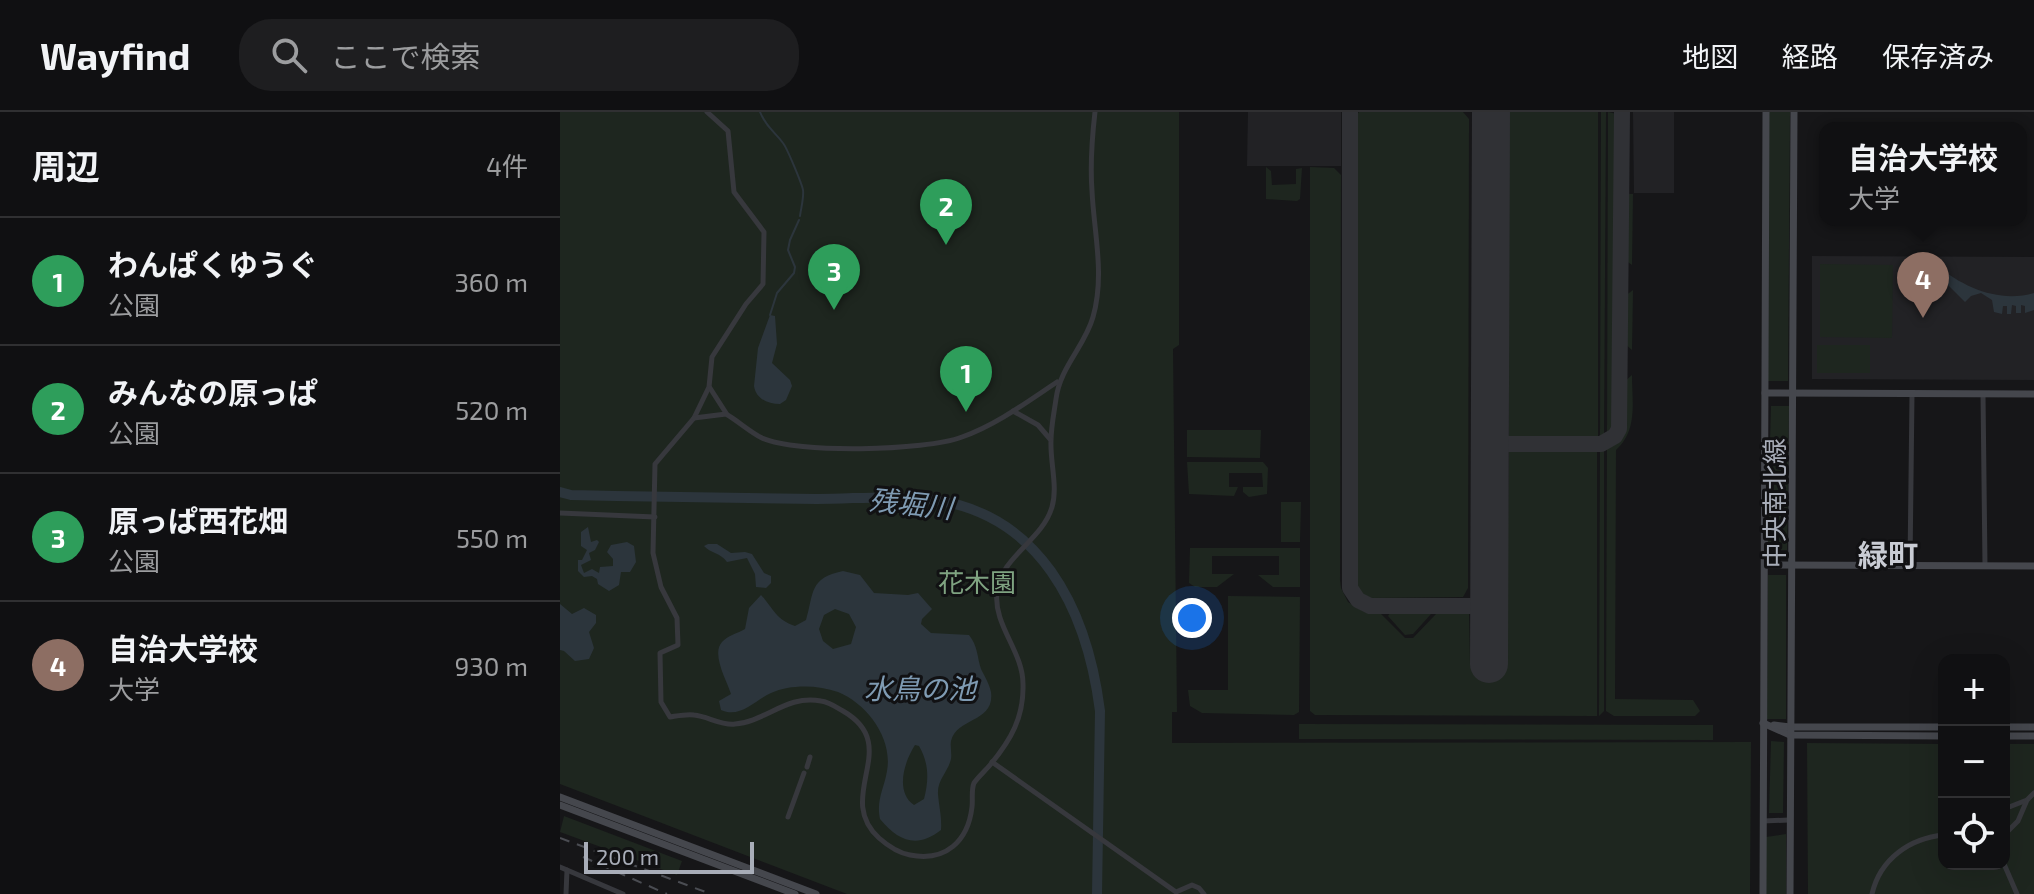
<!DOCTYPE html>
<html lang="ja">
<meta charset="utf-8">
<style>
:root{--surface:#101012;--page:#1e1e20;--text:#f1f3f6;--muted:#9c9d9f;--line:#303032;--accent:#db2777}
body{margin:0;font-family:"Exo 2","Noto Sans JP",sans-serif;background:var(--page);color:var(--text)}
.controls{position:absolute;right:24px;bottom:24px;display:grid;overflow:hidden;border-radius:16px;box-shadow:0 8px 32px #0002}
.controls button{width:72px;height:72px;display:grid;place-items:center;padding:0;border:0;border-bottom:2px solid var(--line);background:var(--surface);color:var(--text);font:40px sans-serif}
.scale{position:absolute;left:24px;bottom:20px;width:170px;box-sizing:border-box;padding-left:8px;border:4px solid #a8adb8;border-top:0;font-size:22px;line-height:28px;white-space:nowrap;color:#a8adb8;-webkit-text-stroke:6px #111113;paint-order:stroke}
.you{position:absolute;left:632px;top:506px;width:28px;height:28px;margin:-20px;border:6px solid #fff;border-radius:50%;background:#1a73e8;box-shadow:0 0 0 12px #1a73e833}
.badge{display:grid;place-items:center;width:52px;height:52px;border-radius:50%;background:var(--accent);color:#fff;font-size:26px;font-weight:700}
.pin{position:absolute;translate:-50% -66px;filter:drop-shadow(0 2px 4px #0008)}
.pin::after{content:'';position:absolute;top:42px;width:28px;height:24px;background:inherit;clip-path:polygon(0 0,100% 0,50% 100%)}
.popup{position:absolute;left:1259px;top:10px;width:208px;height:104px;box-sizing:border-box;display:grid;place-content:center;border-radius:16px;background:var(--surface);filter:drop-shadow(0 2px 6px #0005);font-size:26px;white-space:nowrap;color:var(--muted)}
.popup b{font-size:30px;color:var(--text)}
.popup::after{content:'';position:absolute;left:50%;top:100%;margin-left:-16px;border:16px solid transparent;border-top-color:var(--surface)}
.list{margin:0;padding:0;list-style:none}
h2{display:flex;justify-content:space-between;align-items:center;height:104px;margin:0;padding:0 32px;font-size:34px}
h2 small{font-size:26px;font-weight:400;color:var(--muted)}
.list li{display:grid;grid-template-columns:52px 1fr auto;gap:24px;align-items:center;box-sizing:border-box;height:128px;padding:0 32px;border-top:2px solid var(--line)}
.list b{display:block;font-size:30px;white-space:nowrap}
.list p{margin:0;font-size:26px;white-space:nowrap;color:var(--muted)}
.list em{font-size:26px;font-style:normal;color:var(--muted)}
.icon{flex:none;width:44px;height:44px;fill:none;stroke:currentColor;stroke-width:2;stroke-linecap:round;stroke-linejoin:round}
.map{position:relative;flex:none;width:1474px;height:782px;overflow:hidden}
header{display:flex;align-items:center;gap:48px;box-sizing:border-box;height:112px;padding:0 40px;background:var(--surface);border-bottom:2px solid var(--line)}
header strong{font-size:38px}
nav{display:flex;gap:44px;margin-inline-start:auto;font-size:28px}
.search{width:560px;height:72px;background:var(--page);display:flex;align-items:center;gap:20px;box-sizing:border-box;padding:0 28px;border-radius:32px;color:var(--muted);font-size:30px}
main{display:flex}
aside{flex:1;background:var(--surface)}
.map>svg:first-child{display:block}
.built{fill:#222225}
.green{fill:#1e261f}
.water{fill:#2c353c;fill-rule:evenodd}
.lines{fill:none;stroke-linecap:round;stroke-linejoin:round}
.stream{stroke:#2c353c;stroke-width:2}
.river{stroke:#2c353c;stroke-width:10}
.taxiway{stroke:#303135;stroke-width:16}
.runway{stroke:#303135;stroke-width:38}
.street{stroke:#37383d;stroke-width:5}
.secondary{stroke:#45474d;stroke-width:7}
.rail{stroke:#4a4c52;stroke-width:2;stroke-dasharray:10 8;stroke-linecap:butt}
.labels{text-anchor:middle;dominant-baseline:central;stroke-width:6;stroke-linejoin:round;paint-order:stroke}
.street-label{font-size:26px;fill:#a8adb8;stroke:#111113}
.park-label{font-size:26px;fill:#7fa381;stroke:#111113}
.water-label{font-size:28px;font-style:italic;fill:#7f9bb3;stroke:#111113}
.quarter-label{font-size:30px;font-weight:bold;fill:#c9ccd4;stroke:#111113}
</style>
<header>
<strong>Wayfind</strong>
<div class="search"><svg class="icon" aria-label="search" viewBox="0 0 24 24"><circle cx="10" cy="10" r="6"/><path d="M15 15l6 6"/></svg>ここで検索</div>
<nav><a>地図</a><a>経路</a><a>保存済み</a></nav>
</header>
<main>
<aside>
<h2>周辺<small>4件</small></h2>
<ul class="list">
<li><span class="badge" style="background:#2e9e5b">1</span><div><b>わんぱくゆうぐ</b><p>公園</p></div><em>360 m</em></li>
<li><span class="badge" style="background:#2e9e5b">2</span><div><b>みんなの原っぱ</b><p>公園</p></div><em>520 m</em></li>
<li><span class="badge" style="background:#2e9e5b">3</span><div><b>原っぱ西花畑</b><p>公園</p></div><em>550 m</em></li>
<li><span class="badge" style="background:#8d6e63">4</span><div><b>自治大学校</b><p>大学</p></div><em>930 m</em></li>
</ul>
</aside>
<div class="map">
<svg width="1474" height="782" viewBox="0 0 1474 782">
<rect width="100%" height="100%" fill="#161618"/>
<!-- built -->
<g class="built">
<path d="M688 0H781V54H687Z"/>
<path d="M1073 0H1114V81H1074Z"/>
<path d="M1252 144 1474 145V268L1252 267Z"/>
</g>
<!-- green -->
<g class="green">
<path d="M0 0H619V233L613 237 617 600H612V631L1191 630 1190 782H287L0 672Z"/>
<path d="M799 0H903L909 7 908 476 903 485 810 486 804 484 795 474 796 4Z"/>
<path d="M949 0H1038V327L955 328 949 324Z"/>
<path d="M1041 0H1046L1044 324 1040 327Z"/>
<path d="M1048 0 1057 2 1056 302 1054 314 1047 323Z"/>
<path d="M1209 0H1230L1228 269H1208Z"/>
<path d="M706 55 711 59 712 73 736 72V57L742 56 740 87 737 89 706 87Z"/>
<path d="M750 55 774 56 781 63 780 468 781 476 788 490 804 500 821 502 845 526H853L876 502 909 501 910 552H946L949 338 954 335H1037V604L755 603 750 599Z"/>
<path d="M1066 82H1073L1072 153 1065 148Z"/>
<path d="M1260 152 1333 153 1332 226 1260 225Z"/>
<path d="M1073 178V179L1072 238 1065 232V184Z"/>
<rect x="1257" y="233" width="53" height="28"/>
<path d="M1072 263C1072 291 1078 318 1056 338L1055 587 1133 588 1140 599 1135 604H1054L1046 599 1047 332C1069 319 1064 292 1064 270Z"/>
<path d="M1211 294H1229L1227 438H1207Z"/>
<path d="M627 318H701L700 346 627 345Z"/>
<path d="M1044 333V599L1039 604 1040 334Z"/>
<path d="M627 350H703L708 356 707 382 689 385 683 380V375H703L702 361H669V375H678L674 384 629 382Z"/>
<path d="M721 390H741L740 430H721Z"/>
<path d="M630 436H740V475H713L698 463H719V444H652V462H674L657 475H635L629 471Z"/>
<path d="M1208 463H1226V607H1207Z"/>
<path d="M668 484 740 485 739 600 734 603 642 601 630 594 628 578H668Z"/>
<path d="M830 501 869 502H871L853 522 845 523 828 504Z"/>
<path d="M739 612 1153 613V628L739 627Z"/>
<path d="M1211 629 1224 630 1223 701H1209Z"/>
<path d="M1247 631 1384 632V752H1444V632H1474V782H1248Z"/>
<path d="M4 704 122 749 117 763 0 720Z"/>
<path d="M1226 722V782H1206V725Z"/>
</g>
<!-- water -->
<g class="water">
<path d="M1378 154C1404 176 1440 191 1474 181V198L1465 201V194L1461 193V201H1456V194L1452 193 1451 202H1447V194H1443L1442 202 1434 200 1432 188 1421 181 1411 184 1405 190 1388 173Z"/>
<path d="M210 203 215 204 217 232 212 251 230 268 232 274 226 288 220 292C208 292 196 287 194 274L198 236Z"/>
<path d="M28 415 31 430 37 428 39 430 35 438 29 441 31 448 21 453 24 461 32 457 39 461 40 455 53 454V447L47 440 51 433 67 430 74 434 76 450 70 460H61L59 473 49 479 38 472 37 467 32 464 24 465 18 459V448H22L27 438 21 434V420Z"/>
<path d="M148 432H157L171 441 185 440 192 442 204 461 211 464V471L206 476 196 475 195 462 187 446 167 450C161 441 150 441 144 434Z"/>
<path d="M283 459 300 463 314 481 348 483 358 481 372 497 362 507 361 512 371 521 409 523C418 534 417 545 421 557 425 565 429 571 431 580 435 611 397 605 391 629 390 635 392 641 391 647 388 660 377 668 378 682 379 695 382 705 381 718 357 737 338 729 320 707 316 688 324 677 327 659 333 626 307 592 278 580 258 573 231 572 211 581 195 588 180 607 161 598L159 589 171 582C167 569 151 542 162 530 167 524 178 521 185 517L189 496 201 483C213 496 216 508 235 514L246 508C254 481 249 466 283 459ZM275 497 289 502 296 515 291 532 273 537 263 529 259 517 264 503ZM355 633 359 634C369 651 369 668 364 687L354 693C335 680 344 650 355 633Z"/>
<path d="M0 492 12 502 24 496 36 503V511L29 520 34 536 29 547 15 549 4 539 0 538Z"/>
</g>
<g class="lines">
<!-- stream -->
<g class="stream">
<path d="M200 0C206 15 214 19 223 31 227 36 242 72 243 78 244 86 241 96 240 104"/>
<path d="M210 203 217 181 234 161 235 155 228 138 230 128 239 108"/>
</g>
<!-- river -->
<path class="river" d="M0 380 11 383 56 384C123 385 190 386 257 387 293 387 331 383 367 387 480 399 527 497 540 599L537 782"/>
<!-- taxiway -->
<g class="taxiway">
<path d="M790 0V476L798 488 810 494H929"/>
<path d="M930 332H1041L1055 324 1059 317 1062 0"/>
</g>
<!-- runway -->
<path class="runway" d="M929 552 931 0"/>
<!-- street -->
<g class="street">
<path d="M147 0 168 19 174 80 204 120 203 172 186 192 152 245 149 275 134 306 95 352 93 441 101 475 117 506 118 533 100 541 101 590 110 605C117 604 126 602 134 603 147 604 162 614 175 612 205 610 227 582 261 589 269 590 276 595 283 599 344 634 273 684 319 726 328 734 339 741 350 743 386 750 408 729 412 695 413 688 411 678 414 671 418 665 425 659 430 653 451 628 464 605 463 572 463 539 433 513 437 480 441 444 482 429 492 395 498 375 490 350 491 329 491 315 494 301 496 287 500 255 525 234 533 205 545 163 534 121 532 79 530 52 532 26 535 0"/>
<path d="M150 276 166 301"/>
<path d="M1423 282 1425 454"/>
<path d="M453 299 478 313 490 327"/>
<path d="M134 306 166 302C178 309 190 320 202 326 237 342 365 339 402 325 436 313 467 290 497 270"/>
<path d="M0 401 95 405"/>
<path d="M1350 453 1352 282"/>
<path d="M432 650 616 780 632 773 639 776 644 782"/>
<path d="M247 655 250 645"/>
<path d="M1444 697 1467 688 1474 681"/>
<path d="M228 705 244 661"/>
<path d="M1203 709 1229 708"/>
<path d="M1444 723 1458 709 1467 688"/>
<path d="M1444 752 1457 782"/>
<path d="M0 755 63 782"/>
<path d="M6 782 7 758"/>
<path d="M1312 782C1320 747 1350 726 1384 723"/>
</g>
<!-- secondary -->
<g class="secondary">
<path d="M1205 281 1474 282"/>
<path d="M1205 453 1474 454"/>
<path d="M1203 611 1230 623 1384 624"/>
<path d="M1214 613 1230 615H1384"/>
<path d="M1444 615H1474"/>
<path d="M1444 624H1474"/>
<path d="M0 685 256 782"/>
<path d="M0 693 235 782"/>
<path d="M1203 782 1206 0"/>
<path d="M1230 782 1234 0"/>
</g>
<!-- rail -->
<g class="rail">
<path d="M0 726 151 782"/>
<path d="M23 745 107 782"/>
</g>
</g>
<g class="labels">
<!-- street labels -->
<g class="street-label">
<text transform="translate(1213 391) rotate(-90)">中央南北線</text>
</g>
<!-- park labels -->
<g class="park-label">
<text x="417" y="469">花木園</text>
</g>
<!-- water labels -->
<g class="water-label">
<text transform="translate(351 391) rotate(6)">残堀川</text>
<text x="360" y="576">水鳥の池</text>
</g>
<!-- quarter labels -->
<g class="quarter-label">
<text x="1328" y="442">緑町</text>
</g>
</g>
</svg>
<div class="controls">
<button>+</button>
<button>−</button>
<button><svg class="icon" aria-label="locate" viewBox="0 0 24 24"><circle cx="12" cy="12" r="6"/><path d="M12 2v4M12 18v4M2 12h4M18 12h4"/></svg></button>
</div>
<div class="scale">200 m</div>
<div class="you"></div>
<div class="pin badge" style="left:406px;top:300px;background:#2e9e5b">1</div>
<div class="pin badge" style="left:386px;top:133px;background:#2e9e5b">2</div>
<div class="pin badge" style="left:274px;top:198px;background:#2e9e5b">3</div>
<div class="pin badge" style="left:1363px;top:206px;background:#8d6e63">4</div>
<div class="popup"><b>自治大学校</b>大学</div>
</div>
</main>
